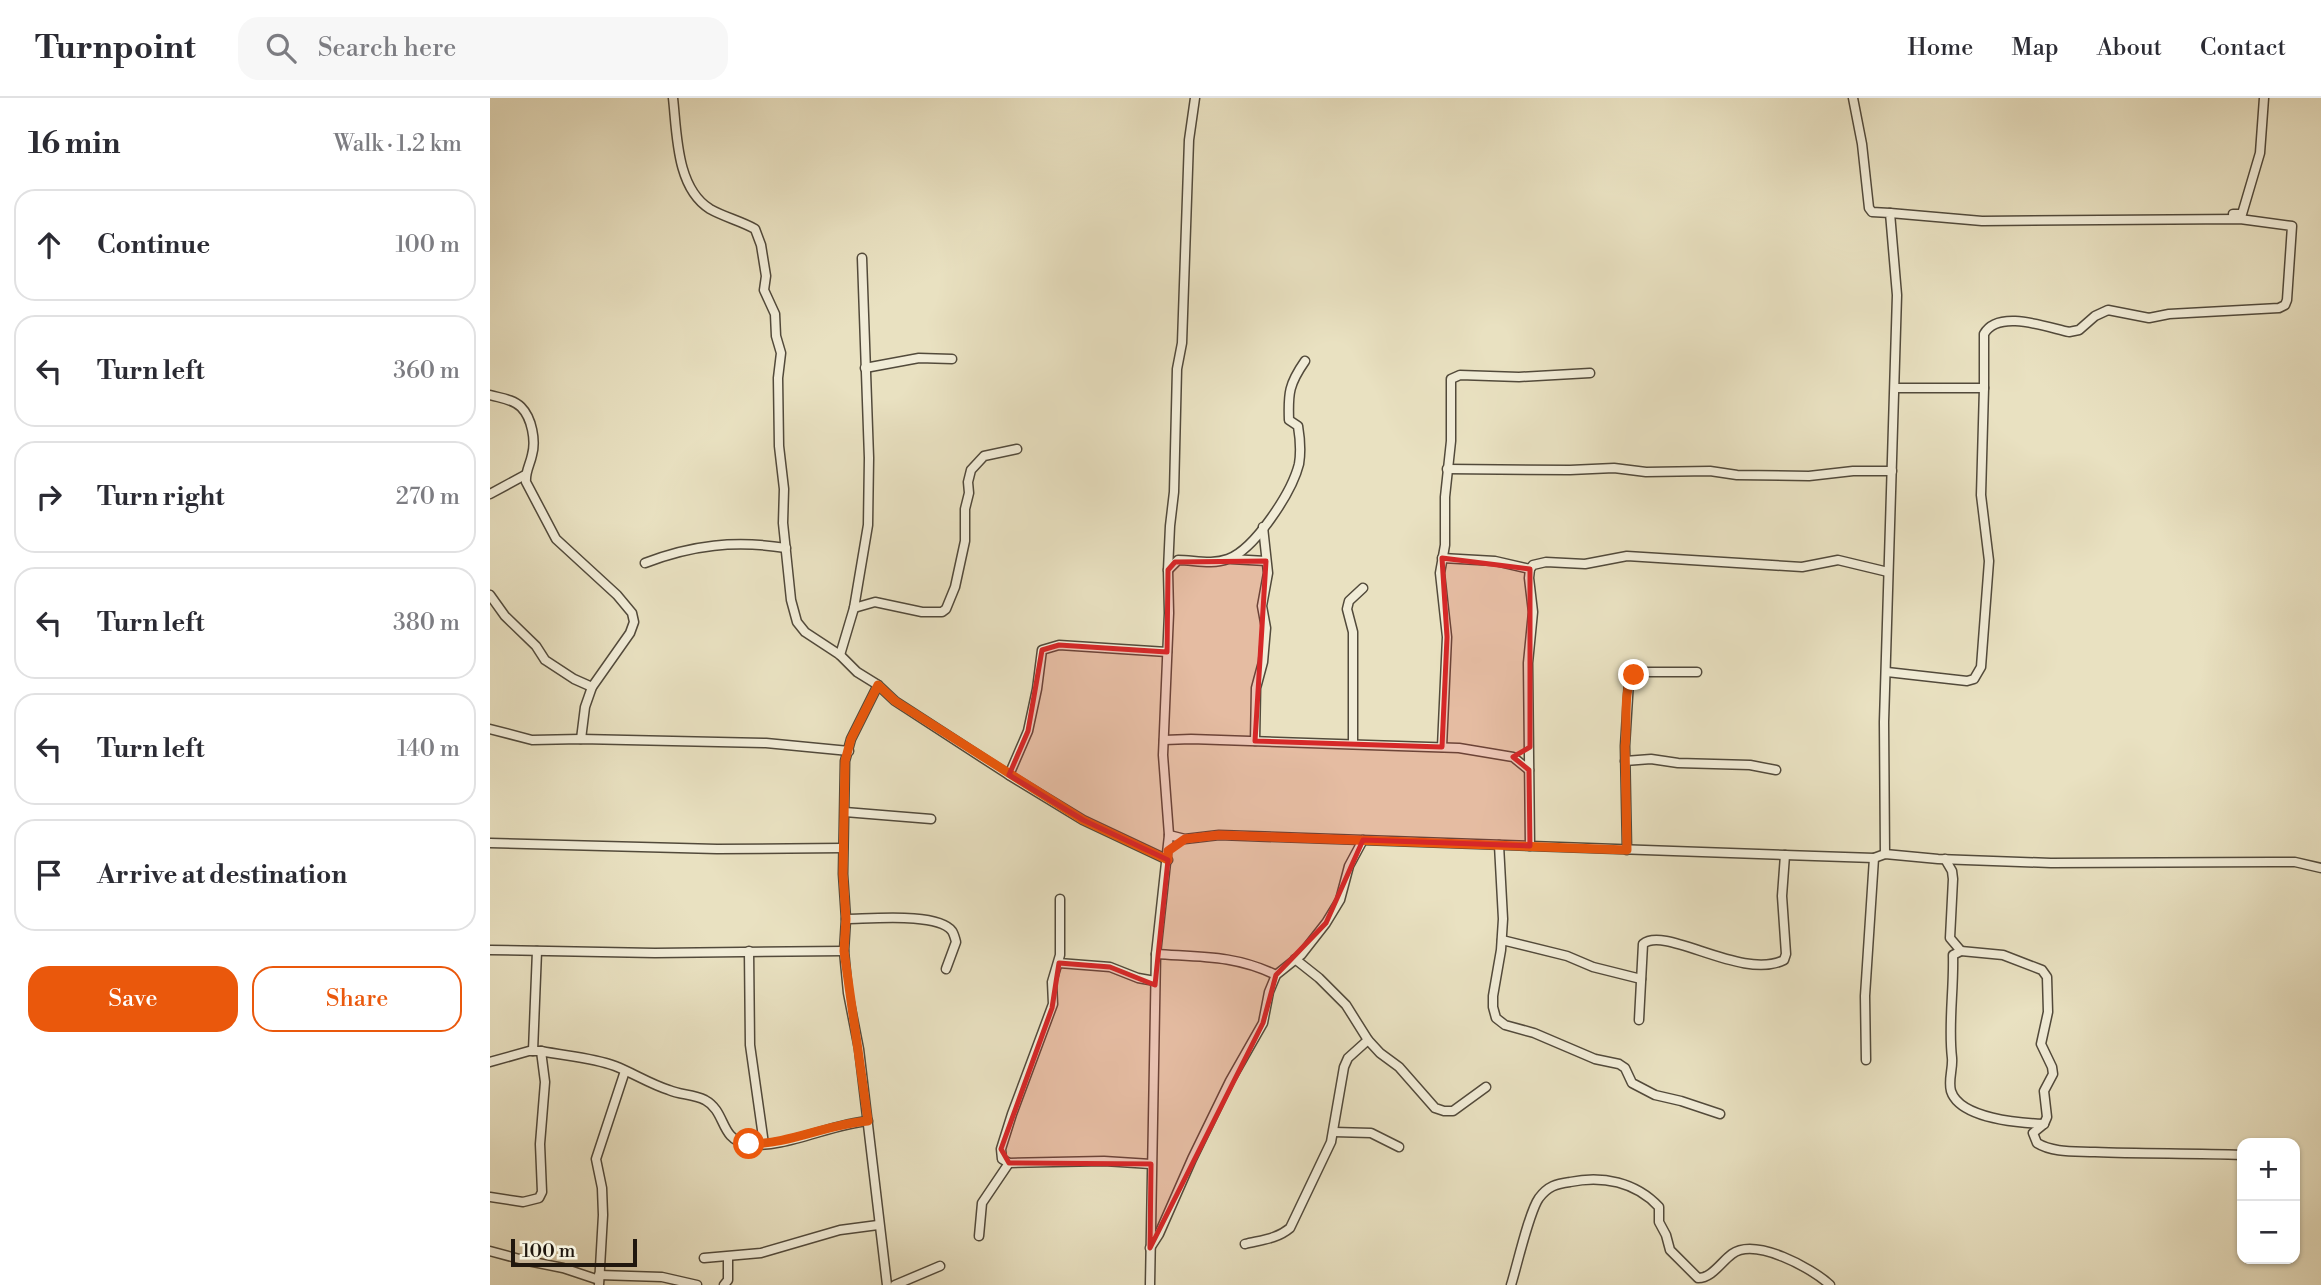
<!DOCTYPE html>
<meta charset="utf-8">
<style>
:root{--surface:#fff;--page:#f7f7f7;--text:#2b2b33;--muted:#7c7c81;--line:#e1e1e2;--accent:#ea580c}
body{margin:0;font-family:"Libre Bodoni",serif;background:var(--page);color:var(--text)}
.controls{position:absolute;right:21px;bottom:21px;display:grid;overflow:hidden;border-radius:14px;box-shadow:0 2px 5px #0004}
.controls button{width:63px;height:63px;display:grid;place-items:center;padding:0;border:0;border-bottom:2px solid var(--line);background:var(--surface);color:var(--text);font:35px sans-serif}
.scale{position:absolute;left:21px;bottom:18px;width:126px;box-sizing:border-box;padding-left:7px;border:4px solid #20170e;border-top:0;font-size:19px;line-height:24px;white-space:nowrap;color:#20170e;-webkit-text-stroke:5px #f1ecd7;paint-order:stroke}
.stop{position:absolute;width:21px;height:21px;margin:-16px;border:5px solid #ea580c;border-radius:50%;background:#fff}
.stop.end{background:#ea580c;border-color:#fff;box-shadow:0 2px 7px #0008}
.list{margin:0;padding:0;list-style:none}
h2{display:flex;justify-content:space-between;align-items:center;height:91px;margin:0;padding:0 28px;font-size:30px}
h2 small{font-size:23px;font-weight:400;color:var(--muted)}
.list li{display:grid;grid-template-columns:46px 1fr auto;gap:21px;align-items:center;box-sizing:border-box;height:112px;margin:0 14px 14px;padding:0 14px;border:2px solid var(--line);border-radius:21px}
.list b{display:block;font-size:26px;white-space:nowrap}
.list em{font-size:23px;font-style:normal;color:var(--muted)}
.actions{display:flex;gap:14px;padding:21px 28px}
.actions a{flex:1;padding:16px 0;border:2px solid var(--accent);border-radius:21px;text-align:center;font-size:24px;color:var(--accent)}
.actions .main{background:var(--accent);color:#fff}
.icon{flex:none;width:38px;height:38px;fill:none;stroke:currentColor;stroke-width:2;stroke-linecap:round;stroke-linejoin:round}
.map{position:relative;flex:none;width:1831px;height:1187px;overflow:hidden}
header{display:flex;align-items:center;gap:42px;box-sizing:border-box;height:98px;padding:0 35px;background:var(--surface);border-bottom:2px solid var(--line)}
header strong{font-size:33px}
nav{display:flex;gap:38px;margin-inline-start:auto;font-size:24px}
.search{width:490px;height:63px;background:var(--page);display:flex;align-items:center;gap:18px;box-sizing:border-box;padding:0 24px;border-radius:21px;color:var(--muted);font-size:26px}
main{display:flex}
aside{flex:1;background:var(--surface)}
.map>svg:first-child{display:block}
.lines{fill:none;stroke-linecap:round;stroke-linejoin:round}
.street-casing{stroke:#524a3b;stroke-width:11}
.street{stroke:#f1ecd7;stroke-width:8}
.route{stroke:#ea580c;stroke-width:9}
.marked{fill:#d62828;fill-opacity:0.2;stroke:#d62828;stroke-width:5;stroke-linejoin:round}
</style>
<header>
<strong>Turnpoint</strong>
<div class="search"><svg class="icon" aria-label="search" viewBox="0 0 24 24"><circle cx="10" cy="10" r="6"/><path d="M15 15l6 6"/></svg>Search here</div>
<nav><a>Home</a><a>Map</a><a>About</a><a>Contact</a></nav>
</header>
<main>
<aside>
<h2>16 min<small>Walk · 1.2 km</small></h2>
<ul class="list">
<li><svg class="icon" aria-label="ahead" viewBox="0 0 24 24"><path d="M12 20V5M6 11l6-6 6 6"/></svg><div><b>Continue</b></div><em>100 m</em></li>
<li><svg class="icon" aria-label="left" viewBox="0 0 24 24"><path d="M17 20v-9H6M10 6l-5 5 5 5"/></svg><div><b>Turn left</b></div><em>360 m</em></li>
<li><svg class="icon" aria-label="right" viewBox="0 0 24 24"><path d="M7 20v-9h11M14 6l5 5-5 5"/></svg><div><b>Turn right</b></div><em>270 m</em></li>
<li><svg class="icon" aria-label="left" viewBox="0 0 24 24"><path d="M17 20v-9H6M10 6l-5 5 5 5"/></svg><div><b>Turn left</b></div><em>380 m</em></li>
<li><svg class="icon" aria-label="left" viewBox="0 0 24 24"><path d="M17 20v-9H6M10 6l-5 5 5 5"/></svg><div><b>Turn left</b></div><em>140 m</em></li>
<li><svg class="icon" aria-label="arrive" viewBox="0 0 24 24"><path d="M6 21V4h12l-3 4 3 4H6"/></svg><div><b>Arrive at destination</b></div></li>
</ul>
<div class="actions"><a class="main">Save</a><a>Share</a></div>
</aside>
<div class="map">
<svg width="1831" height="1187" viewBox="0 0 1831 1187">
<rect width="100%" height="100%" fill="#e9e1c1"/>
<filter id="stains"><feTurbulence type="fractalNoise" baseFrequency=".00286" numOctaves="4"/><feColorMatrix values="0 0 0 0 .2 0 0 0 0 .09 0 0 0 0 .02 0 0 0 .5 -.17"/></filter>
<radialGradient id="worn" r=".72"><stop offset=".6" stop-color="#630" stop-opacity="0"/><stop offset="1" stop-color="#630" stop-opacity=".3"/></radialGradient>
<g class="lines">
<!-- street casing -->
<g class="street-casing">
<g id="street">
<path d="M183 0C187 35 186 90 220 111 234 119 251 123 265 131L271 147 276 178 274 192 285 216 286 238 291 255 288 280 289 348 294 391 293 425 301 502 307 524 315 534 350 557 367 574 388 587 405 603 519 677 593 722 678 762"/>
<path d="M1363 0 1372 46 1379 110 1382 114 1400 115 1407 197 1394 624 1395 756"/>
<path d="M1400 115 1492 123 1750 121 1802 128 1797 202 1795 207 1789 210 1679 216 1659 220 1618 212 1605 218 1589 232 1579 234C1556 229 1508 211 1494 236V290"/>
<path d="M1743 116H1752L1770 55 1774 0"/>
<path d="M375 270 429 260 462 261"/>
<path d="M0 297C10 300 23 301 31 309 42 320 46 343 42 357 40 367 35 374 36 384L66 441 127 497 142 515 144 524 140 535 102 589 95 609 91 641"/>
<path d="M957 371 1080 372 1124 370 1156 374 1220 373 1247 377 1319 378 1363 373H1402"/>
<path d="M0 396 35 377"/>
<path d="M952 460 1005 463 1040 471"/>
<path d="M741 461 776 463"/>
<path d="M155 465C202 447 245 442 296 450"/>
<path d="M678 472 688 462C704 462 722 467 738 461 765 451 802 394 809 366 811 354 810 340 808 328L799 322C798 295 799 286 815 263"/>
<path d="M0 497 15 518 46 548 55 562 84 581 102 589"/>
<path d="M364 510 385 504 432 514H452L456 511 465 489 475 443V411L479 395 478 384 481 372 494 358 527 351"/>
<path d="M350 557 364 510 378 427 379 360 372 160"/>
<path d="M1397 574 1477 583 1484 581 1491 569 1499 463 1491 397 1494 290H1405"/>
<path d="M388 587 361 641 355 663 353 776 356 821 354 853 358 895 369 951 397 1187"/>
<path d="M0 631 42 642 91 641 276 645 359 653"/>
<path d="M674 642 701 641 969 650 1023 659 1039 672"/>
<path d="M765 643 766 590 773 564 776 530 772 508 778 475 773 429"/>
<path d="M863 646V534L857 511 859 503 873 490"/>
<path d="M952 649 957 539 950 475 955 447V399L961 343V281L970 277 1029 279 1100 275"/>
<path d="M1135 663 1161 661 1188 665 1260 667 1286 672"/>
<path d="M519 677 538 633 547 591 552 552 569 547 677 554"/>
<path d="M355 714 441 721"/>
<path d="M679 737 695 741 729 737 1295 757 1384 760 1395 756 1448 761 1561 765 1783 764H1805L1831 770"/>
<path d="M0 745 227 751 353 750"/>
<path d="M1009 747 1013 821 1011 852 1003 898V909L1006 920 1015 927 1044 935 1105 961 1129 966 1135 970 1142 985 1165 997 1191 1003 1230 1016"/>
<path d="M1040 748 1038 565 1043 514 1039 480 1040 471 1043 467 1056 464 1095 466 1137 458 1312 469 1348 462 1398 474"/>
<path d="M1137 752 1135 648 1139 583 1144 577 1150 574H1207"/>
<path d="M1455 761 1462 773 1463 781 1460 840 1471 853 1463 857C1464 892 1458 926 1462 960 1463 971 1458 982 1461 993 1470 1021 1531 1025 1554 1026"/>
<path d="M570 801V857L562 884 563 906 522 1016 511 1051 512 1061 519 1065 614 1063 661 1066"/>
<path d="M356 821C379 821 448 814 462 833 464 836 465 840 466 844L456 871"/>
<path d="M1012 842 1077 858 1103 869 1151 881"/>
<path d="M0 852 165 855 354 853"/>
<path d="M259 853 260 947 274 1046"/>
<path d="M1471 853 1513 857 1552 872 1557 879 1558 914 1551 946 1562 969 1563 976 1554 993 1557 1019 1554 1026 1543 1035 1547 1045C1563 1055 1586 1053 1605 1054 1654 1056 1703 1055 1752 1057"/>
<path d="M666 856C710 859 745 857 786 877"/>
<path d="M805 861 829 880 856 907 878 942 890 955 909 969 945 1010 954 1013H963L996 989"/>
<path d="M569 865 620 869 648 880 665 883"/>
<path d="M1149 922 1153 846C1175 827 1252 883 1294 862L1296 856 1292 798 1295 757"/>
<path d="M43 953 47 853"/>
<path d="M1376 962 1375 898 1384 760"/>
<path d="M0 964 39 953H51C75 958 101 959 125 968 143 975 160 986 179 992 190 997 203 996 215 1002 237 1014 229 1041 257 1046 291 1052 341 1026 378 1023"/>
<path d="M844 1034 881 1035 909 1049"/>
<path d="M0 1099 33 1104 49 1100 52 1094 50 1046 55 984 51 953"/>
<path d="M489 1138 492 1105 519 1065"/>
<path d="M755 1146C771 1142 787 1141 800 1130L841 1044 854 969 858 960 878 942"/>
<path d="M660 1150 669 1136 702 1061 740 983 773 925 779 894 786 877 811 857 836 825 850 802 859 768 873 742"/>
<path d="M0 1153 33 1162 73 1170 109 1182"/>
<path d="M214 1160 271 1155 350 1132 388 1127"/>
<path d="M109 1177 172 1179 207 1187"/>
<path d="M109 1187 113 1117 112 1090 106 1061 135 973"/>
<path d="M234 1187 238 1182V1159"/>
<path d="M405 1187 450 1168"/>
<path d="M660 1187 666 856 679 737 673 657 679 515 678 472 680 428 684 394 687 271 692 245 699 42 705 0"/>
<path d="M1021 1187C1027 1168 1039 1114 1049 1100 1058 1088 1066 1086 1080 1084 1112 1077 1146 1084 1169 1109V1124L1176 1137 1180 1152 1208 1180C1222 1180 1231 1164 1242 1156 1265 1139 1322 1170 1340 1187"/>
</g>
</g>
<!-- street -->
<use href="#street" class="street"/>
</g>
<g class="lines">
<!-- route -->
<path class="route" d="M259 1046C300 1046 337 1026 378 1023L354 853 356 821 353 776 355 663 361 641 388 587 405 603 593 722 678 762V753L695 741 729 737 1137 752 1135 648C1138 630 1132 589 1144 577"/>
</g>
<!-- marked area -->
<path class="marked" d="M952 460 1040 471V649L1023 659 1039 672 1040 748 873 742 836 825 786 877 773 925 660 1150 661 1066 519 1065 511 1051 562 910 569 865 620 869 665 887 678 762 593 722 519 677 538 633 552 552 569 547 677 554 678 472 685 464 776 463 765 643 952 649 957 539Z"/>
<rect width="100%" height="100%" filter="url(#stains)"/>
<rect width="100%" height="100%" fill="url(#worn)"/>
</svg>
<div class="controls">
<button>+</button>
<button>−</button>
</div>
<div class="scale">100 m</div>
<div class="stop" style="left:259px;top:1046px"></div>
<div class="stop end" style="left:1144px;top:577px"></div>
</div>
</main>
